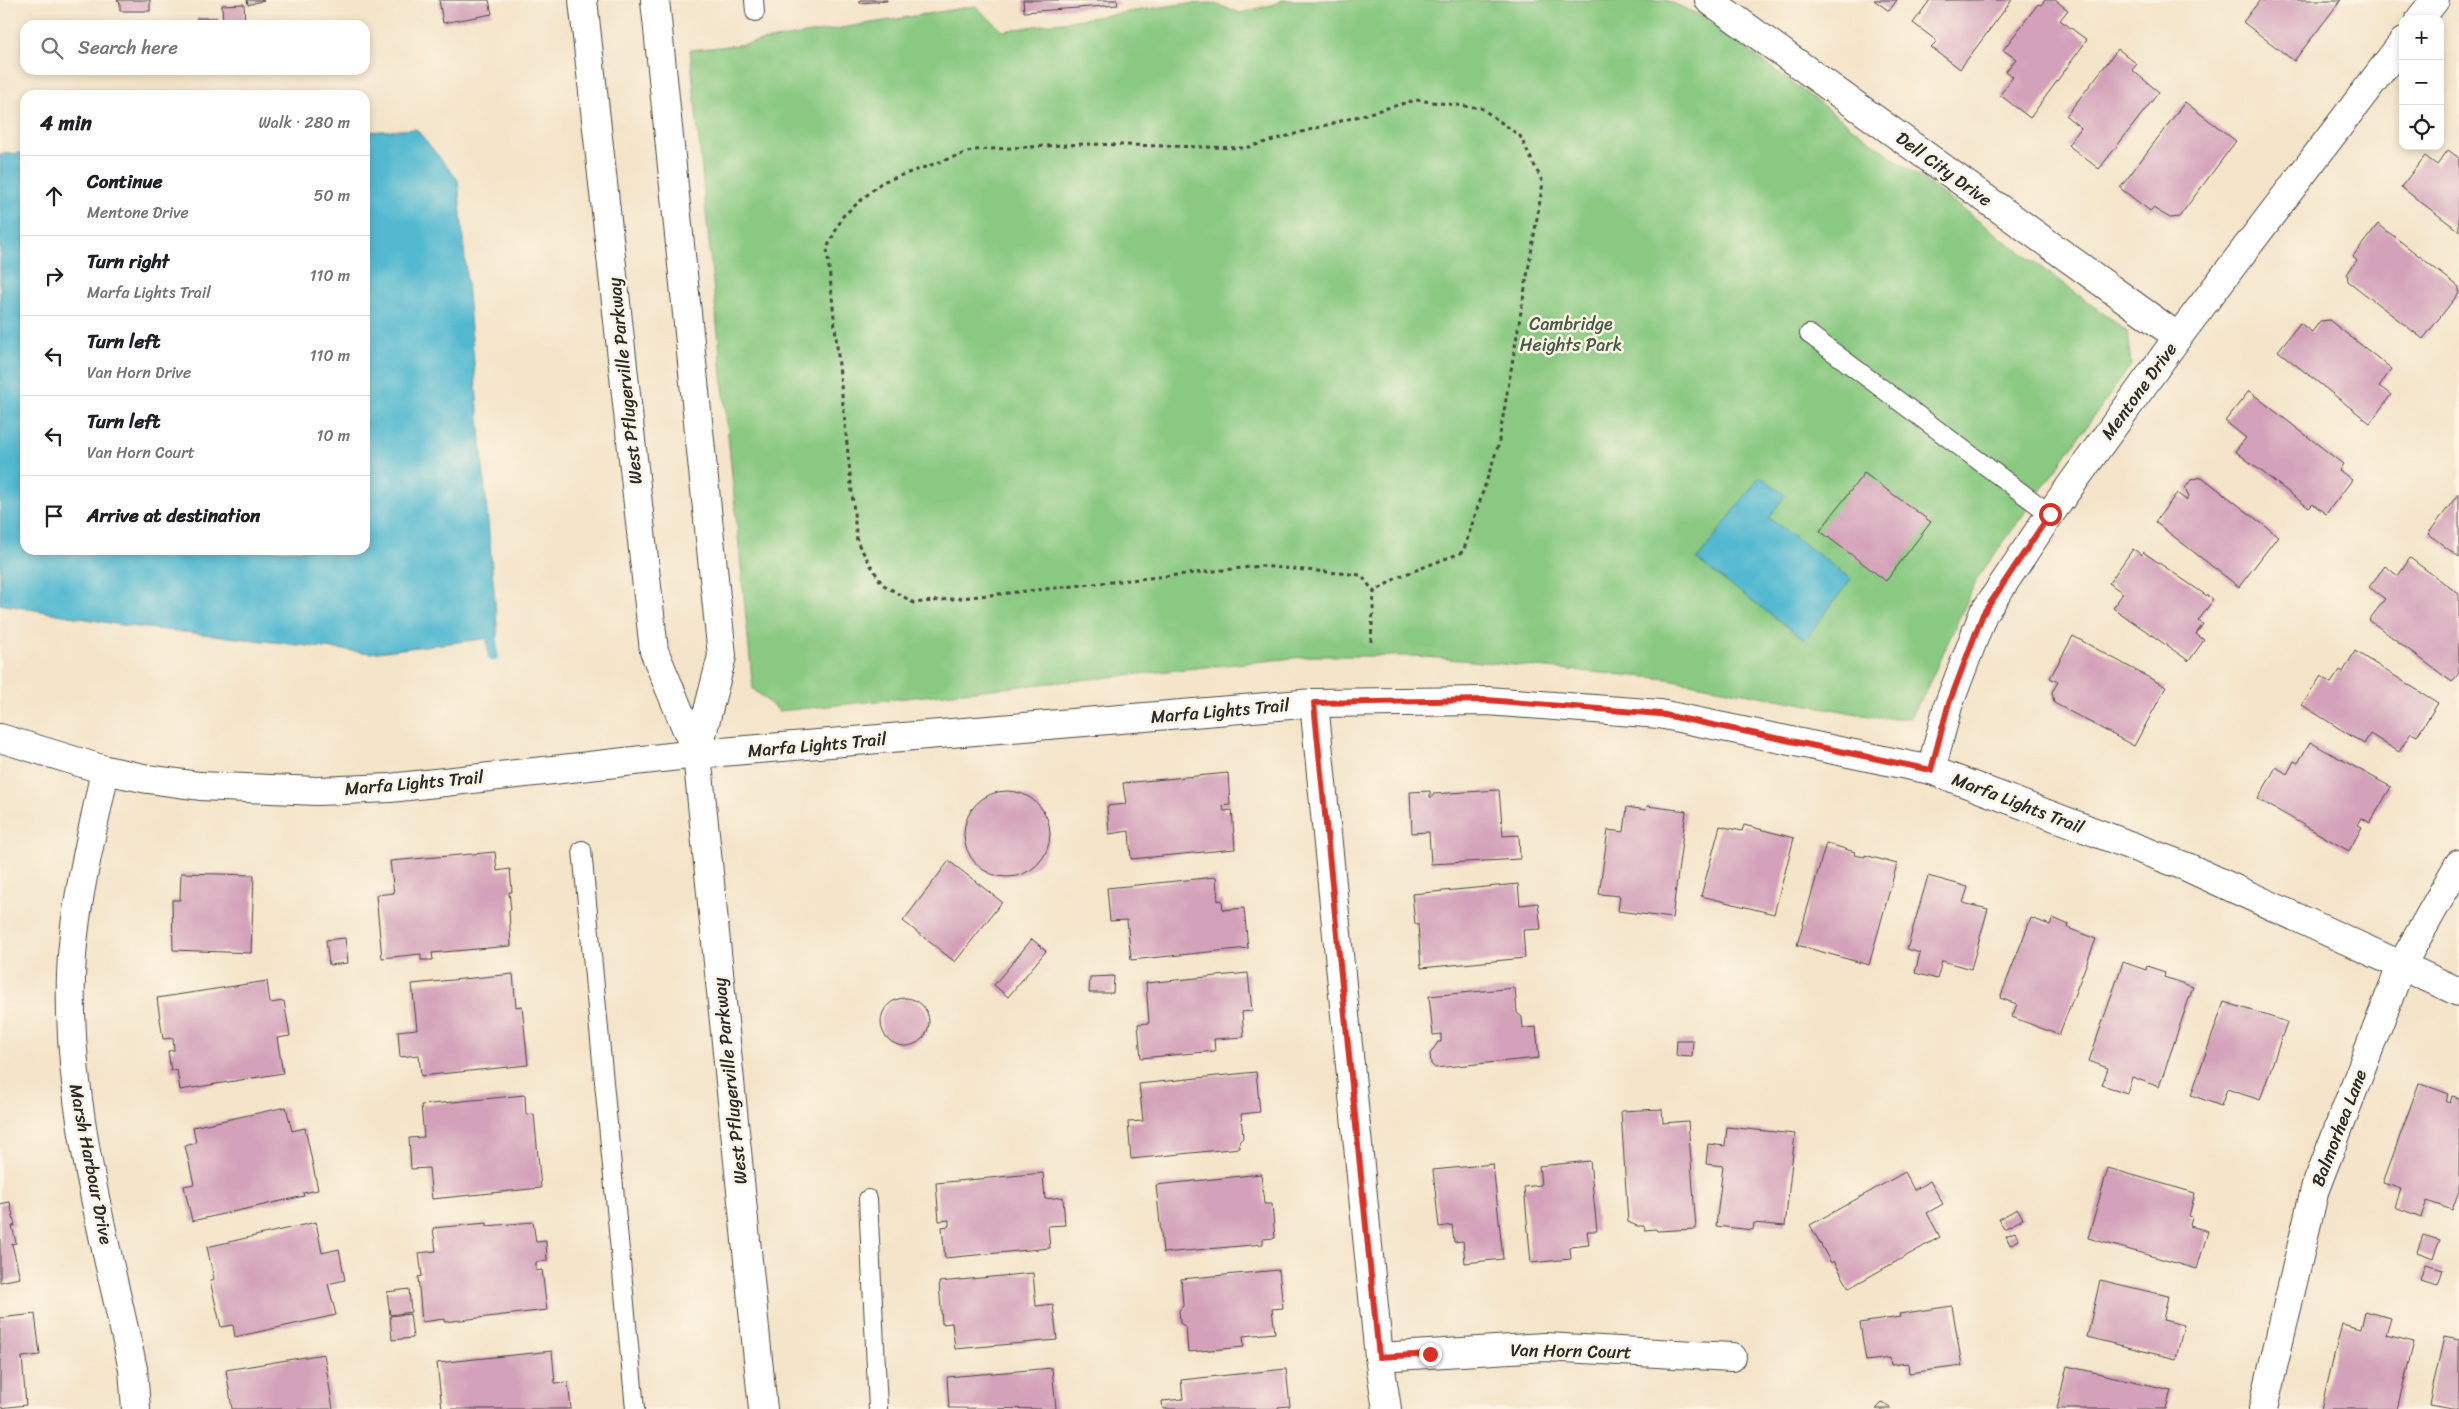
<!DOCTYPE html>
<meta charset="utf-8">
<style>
:root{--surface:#fff;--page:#f2f2f2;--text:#202124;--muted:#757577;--line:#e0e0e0}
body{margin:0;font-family:Sriracha,sans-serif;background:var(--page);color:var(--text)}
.controls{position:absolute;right:15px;top:15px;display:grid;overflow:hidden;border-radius:10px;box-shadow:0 2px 8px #0003}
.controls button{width:45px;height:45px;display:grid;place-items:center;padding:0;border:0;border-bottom:1px solid var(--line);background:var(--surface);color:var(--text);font:25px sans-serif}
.stop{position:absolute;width:15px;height:15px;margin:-11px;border:4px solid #d93025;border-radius:50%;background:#fff}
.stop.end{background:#d93025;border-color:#fff;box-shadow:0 1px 5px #0008}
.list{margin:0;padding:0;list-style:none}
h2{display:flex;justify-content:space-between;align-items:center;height:65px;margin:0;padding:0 20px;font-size:21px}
h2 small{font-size:16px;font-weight:400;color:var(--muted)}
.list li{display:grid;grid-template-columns:32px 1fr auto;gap:15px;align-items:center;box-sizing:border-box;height:80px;padding:0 20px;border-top:1px solid var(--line)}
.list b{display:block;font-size:19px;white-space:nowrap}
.list p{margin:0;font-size:16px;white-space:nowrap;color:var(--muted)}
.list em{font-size:16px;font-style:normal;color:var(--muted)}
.icon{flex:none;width:28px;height:28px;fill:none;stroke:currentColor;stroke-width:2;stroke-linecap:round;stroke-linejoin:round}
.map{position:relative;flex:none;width:2459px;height:1409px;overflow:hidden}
.search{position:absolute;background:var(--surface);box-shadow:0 2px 8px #0003;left:20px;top:20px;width:350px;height:55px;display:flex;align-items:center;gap:12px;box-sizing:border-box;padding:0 18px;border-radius:15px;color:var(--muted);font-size:19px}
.panel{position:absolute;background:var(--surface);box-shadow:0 2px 8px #0003;left:20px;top:90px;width:350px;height:465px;border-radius:15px}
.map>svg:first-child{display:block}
.green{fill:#89c981;stroke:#5a7a56}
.water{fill:#52b9d0;stroke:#3e727e}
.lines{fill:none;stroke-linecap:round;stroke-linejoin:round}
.stream{stroke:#52b9d0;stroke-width:11}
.building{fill:#d3a1b9}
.service-casing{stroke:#494743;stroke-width:20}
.minor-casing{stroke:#494743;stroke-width:30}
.secondary-casing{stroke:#494743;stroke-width:30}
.path{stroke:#494743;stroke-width:3;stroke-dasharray:4 4;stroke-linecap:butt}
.service{stroke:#fff;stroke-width:18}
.minor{stroke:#fff;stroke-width:28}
.secondary{stroke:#fff;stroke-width:28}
.route{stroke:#d93025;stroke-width:6}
.labels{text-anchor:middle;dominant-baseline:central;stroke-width:5;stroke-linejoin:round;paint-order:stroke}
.street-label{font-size:18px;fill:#2b2b2b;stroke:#fcf5e5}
.park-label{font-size:18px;fill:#475a45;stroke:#fcf5e5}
</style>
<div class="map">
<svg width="2459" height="1409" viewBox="0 0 2459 1409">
<rect width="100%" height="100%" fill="#fcf5e5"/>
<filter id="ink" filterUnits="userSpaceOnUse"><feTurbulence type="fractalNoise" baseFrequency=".02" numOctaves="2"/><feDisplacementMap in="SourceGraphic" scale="10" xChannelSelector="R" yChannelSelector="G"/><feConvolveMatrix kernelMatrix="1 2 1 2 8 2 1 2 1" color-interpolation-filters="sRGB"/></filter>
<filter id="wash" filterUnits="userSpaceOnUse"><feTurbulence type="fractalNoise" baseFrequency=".0096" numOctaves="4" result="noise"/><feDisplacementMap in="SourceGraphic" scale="20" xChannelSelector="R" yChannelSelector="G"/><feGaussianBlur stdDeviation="1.12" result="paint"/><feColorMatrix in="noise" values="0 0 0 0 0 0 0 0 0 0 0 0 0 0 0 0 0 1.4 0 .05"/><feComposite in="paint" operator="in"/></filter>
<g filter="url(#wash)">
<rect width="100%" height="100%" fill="#f4e4c9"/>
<!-- green -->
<path class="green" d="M1282 0H1666L1702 16 2127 331 2131 365 1977 579 1924 695 1909 718H1880L1668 679 1416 656H1313L779 711 753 689 690 50 738 45 975 6 1003 31 1181 4 1212 3 1241 13 1275 4Z"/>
<!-- water -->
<g class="water">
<path d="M416 129 458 180 498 637 370 653 121 625 0 604V154L25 153V550H365V132Z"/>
<path d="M1760 476 1785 495 1769 518 1851 579 1805 640 1697 560Z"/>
</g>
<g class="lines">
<!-- stream -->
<path class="stream" d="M490 623 493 656"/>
</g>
<g id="blocks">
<!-- building -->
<g class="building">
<path d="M117 0H150V11H120V3Z"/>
<path d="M247 0H264L248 5Z"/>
<path d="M439 0H489L492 14 443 23Z"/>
<path d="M860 0H887V1L860 3Z"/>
<path d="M1023 0H1117L1118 5 1024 12Z"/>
<path d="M1874 0H1897L1889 11Z"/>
<path d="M1930 0H2012L1960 69 1931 47 1937 41 1913 23Z"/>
<path d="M2045 0H2055L2068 10 2060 20 2087 40 2030 118 2000 95 2013 77 2006 71 2016 59 2003 50 2038 4 2041 5Z"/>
<path d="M2260 0H2341L2294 61 2243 22Z"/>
<path d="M244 4 245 25H223L222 5Z"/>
<rect x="197" y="18" width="20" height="7"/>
<path d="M2118 49 2137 64 2132 70 2159 92 2099 169 2068 145 2081 128 2066 116Z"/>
<path d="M2185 102 2236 141 2179 217 2170 218 2153 208 2150 211 2120 188Z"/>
<path d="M2448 150 2459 158V231L2401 187 2425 156 2437 165Z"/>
<path d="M2378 224 2459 287V293L2423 339 2348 281 2347 274 2357 260 2353 256Z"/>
<path d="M2329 320 2392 369 2379 386 2391 395 2370 423 2278 351 2300 323 2312 332 2320 321Z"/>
<path d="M2249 391 2343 464 2339 470 2352 480 2326 514 2313 504 2309 508 2235 451 2246 438 2225 421Z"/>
<path d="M1864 473 1931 522 1886 581 1820 531Z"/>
<path d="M2202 477 2278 536 2239 587 2155 522 2177 493 2186 500 2189 496 2185 488 2192 479Z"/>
<path d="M2459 493V557L2428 534Z"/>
<path d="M2133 549 2142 555 2143 552 2213 600 2198 621 2203 624 2196 634 2204 640 2189 661 2113 608 2123 593 2109 583Z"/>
<path d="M2410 558 2459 594V673L2452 682 2369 620 2385 599 2369 587 2385 566 2398 576Z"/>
<path d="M2073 636 2166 687 2134 746 2054 703 2052 692 2058 682 2050 678Z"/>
<path d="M2355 651 2438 703 2417 736 2411 733 2399 752 2370 734 2364 744 2302 705 2321 676 2331 683 2340 670 2343 672Z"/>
<path d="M2310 742 2391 787 2370 823 2362 818 2358 825 2362 827 2349 851 2258 799 2276 767 2287 774 2294 761 2298 763Z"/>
<path d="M1228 773 1230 805 1223 806 1224 811 1232 810 1235 849 1131 859 1129 831 1109 834 1107 806 1126 804 1123 783Z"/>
<path d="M1499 790 1503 836 1519 835 1520 859 1431 864 1429 832 1412 833 1410 792 1430 791V797H1433V794Z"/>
<circle cx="1007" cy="834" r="43"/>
<path d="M1647 806 1686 811 1672 918 1618 911 1620 896 1599 894 1608 830 1624 832 1627 807 1646 810Z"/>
<path d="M1744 825 1794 838 1774 914 1701 896 1720 826 1742 831Z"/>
<path d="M1826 843 1855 852 1854 855 1865 857V855L1897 864 1869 965 1797 945Z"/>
<path d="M495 852 497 871 510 869 512 892H509L511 910H509L511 946 432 953 433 960H421V954L382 958 376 895 394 893 390 861Z"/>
<path d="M949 861 1002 902 955 962 903 921Z"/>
<path d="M181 873 254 875 251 953 173 950 172 900H180Z"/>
<path d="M1928 876 1968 887 1963 903 1988 909 1971 969 1942 961 1937 979 1915 973 1920 953 1907 949Z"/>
<path d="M1216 877 1218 901 1222 900 1223 910 1244 908 1248 948 1131 960 1127 920 1110 921 1107 888Z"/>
<path d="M1518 884 1520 905 1538 903 1541 929 1523 930 1525 958 1421 968 1418 924H1415L1412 894Z"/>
<path d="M2031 918 2050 925 2053 918 2069 925 2068 928 2096 939 2059 1035 2012 1017 2017 1004 2000 998Z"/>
<path d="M345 938 348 963 329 965 326 940Z"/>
<path d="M1032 939 1046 951 1008 997 994 985Z"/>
<path d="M2123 962 2146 970 2147 966 2165 972 2164 977 2193 987 2159 1087 2132 1077 2127 1093 2102 1085 2108 1068 2089 1061Z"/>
<path d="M1248 973 1252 1011 1242 1012 1244 1037 1214 1039 1215 1051 1141 1058 1138 1024 1149 1023 1146 983Z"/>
<path d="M513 974 516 1007 522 1006 528 1065 421 1076 419 1055 400 1057 398 1031 417 1029 412 984Z"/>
<path d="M1114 976 1113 993H1089L1090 977Z"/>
<path d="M267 981 270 1003 284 1001 290 1036 277 1038 283 1073 180 1090 177 1070 171 1071 168 1051 174 1050 173 1038 163 1039 157 998Z"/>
<path d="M1515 988 1517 1013 1522 1017 1523 1028 1536 1027 1539 1058 1435 1068 1431 1064 1430 1054 1438 1042H1441V1034L1433 1035 1429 996Z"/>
<circle cx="905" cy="1022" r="24"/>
<path d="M2224 1002 2287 1022 2260 1100 2227 1089 2221 1106 2191 1095Z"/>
<path d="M1677 1040H1693L1692 1057 1676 1056Z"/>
<path d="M1256 1072 1260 1112 1241 1114 1243 1138 1239 1142 1240 1148 1131 1159 1128 1122 1143 1121 1139 1084Z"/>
<path d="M2419 1083 2449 1094 2446 1101 2450 1103 2452 1096 2459 1098V1191L2452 1210 2427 1201 2421 1217 2395 1207 2401 1189 2383 1183Z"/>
<path d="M525 1095 526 1115 534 1114 541 1188 432 1199 429 1168 411 1169 409 1138 424 1137 421 1105Z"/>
<path d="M286 1107 292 1131 305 1128 318 1190 303 1193 304 1196 192 1221 184 1186 194 1184 185 1146 196 1143 193 1127Z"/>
<path d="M1662 1109 1663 1123 1688 1121 1696 1229 1657 1231 1656 1229 1645 1230 1644 1226H1637L1628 1222 1621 1111Z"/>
<path d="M1727 1127 1795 1134 1785 1226 1754 1223 1753 1230 1716 1226 1723 1166 1706 1164 1708 1144 1725 1146Z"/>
<path d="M1590 1161 1597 1231H1587L1589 1245 1570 1247 1571 1259 1531 1263 1524 1187 1541 1185 1539 1166Z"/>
<path d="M1493 1164 1503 1259 1465 1263 1463 1241 1454 1242 1452 1225 1439 1227 1433 1170Z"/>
<path d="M2108 1168 2195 1193 2189 1216 2192 1217 2190 1226 2208 1231 2197 1269 2088 1238Z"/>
<path d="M1905 1172 1914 1190 1930 1181 1943 1204 1927 1213 1940 1237 1849 1288 1834 1261 1831 1263 1810 1225Z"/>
<path d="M1043 1173 1045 1199 1063 1197 1065 1225 1048 1226 1050 1248 945 1258 942 1227 949 1226V1220L939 1221 936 1183Z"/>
<path d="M1261 1174 1264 1204H1272L1275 1238 1263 1239V1244L1163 1253 1156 1185Z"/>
<path d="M10 1202 15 1226H12L16 1243 12 1244 20 1278 0 1282V1204Z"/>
<path d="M2018 1209 2023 1219 2004 1229 1998 1219Z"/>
<path d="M316 1222 322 1253 339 1249 345 1280 328 1284 336 1315 235 1337 233 1325 221 1327 210 1281 214 1279 207 1247Z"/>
<path d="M533 1222 536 1242 546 1241 547 1261 536 1262V1271L542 1270 547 1310 444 1322V1319L422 1322 418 1277 422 1276 419 1253 436 1251 433 1228 487 1223V1226Z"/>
<path d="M2015 1232 2019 1240 2010 1245 2006 1236Z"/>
<path d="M2423 1235 2440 1240 2433 1258 2417 1252Z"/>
<path d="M2425 1264 2443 1269 2438 1285 2420 1280Z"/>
<path d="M1279 1270 1283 1308 1272 1309 1275 1333 1243 1336 1244 1347 1188 1352 1186 1327 1180 1323 1179 1310 1183 1306 1181 1279Z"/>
<path d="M1033 1273 1036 1306 1053 1304 1057 1340 955 1349 952 1323 942 1324 939 1282Z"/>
<path d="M2100 1280 2168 1296 2163 1320 2184 1325 2176 1359 2087 1337Z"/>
<path d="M409 1289 411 1312 390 1315 387 1292Z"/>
<path d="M1952 1306 1962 1366 1909 1373 1908 1363 1891 1365 1890 1358 1866 1361 1860 1323 1900 1317 1899 1314Z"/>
<path d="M2365 1311 2391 1318 2386 1335 2414 1342 2397 1409H2321L2342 1324 2361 1329Z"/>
<path d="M35 1314 40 1355 22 1357 26 1405 0 1408V1318Z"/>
<path d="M410 1314 413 1338 392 1340 390 1316Z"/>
<path d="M2444 1337 2459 1340V1409L2429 1404Z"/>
<path d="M552 1351 555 1383 568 1382 571 1409H442L437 1363Z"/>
<path d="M324 1354 333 1409H232L226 1370Z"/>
<path d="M2067 1366 2171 1390 2166 1409H2057Z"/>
<path d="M1052 1368 1056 1409 949 1408 947 1377Z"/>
<path d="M1286 1369 1290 1406 1278 1407 1279 1409H1163L1162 1401 1183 1399 1181 1380Z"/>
<path d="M1883 1402 1891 1409H1876Z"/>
</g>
</g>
</g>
<g filter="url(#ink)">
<use href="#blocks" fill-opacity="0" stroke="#494743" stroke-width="1"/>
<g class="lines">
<!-- service casing -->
<g class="service-casing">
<g id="service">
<path d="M754 0 755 12"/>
<path d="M1809 334 2050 514"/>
<path d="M582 850 635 1409"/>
<path d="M868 1199 878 1409"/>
</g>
</g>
<!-- minor casing -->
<g class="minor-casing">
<g id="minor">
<path d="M1709 0 2178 337"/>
<path d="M2420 19 2435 0"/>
<path d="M1314 703 1379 1357 1387 1409"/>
<path d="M0 738 105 770 148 779 200 786 317 791 390 788 697 754 1314 703 1487 701 1660 714 1931 770 2187 867 2459 992"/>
<path d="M105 770C92 837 73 906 71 975 67 1109 105 1239 133 1369L136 1409"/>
<path d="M1931 770 1948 706 1983 614 2050 514 2178 337 2403 42"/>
<path d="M1379 1357 1545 1347 1732 1357"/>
<path d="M2263 1409 2315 1189 2401 966 2459 864"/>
</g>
</g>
<!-- secondary casing -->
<g class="secondary-casing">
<g id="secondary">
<path d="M583 0 654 651 697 754 763 1409"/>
<path d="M655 0 722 656 697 754"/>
</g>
</g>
<!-- path -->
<path class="path" d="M1371 642 1374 592 1398 577 1463 552 1498 446 1543 183 1520 136 1481 108 1416 100 1245 148 1084 144 974 150 882 182 843 216 827 248 857 542 882 584 914 603 1261 566 1361 575 1374 592"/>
<!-- service -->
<use href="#service" class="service"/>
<!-- minor -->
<use href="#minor" class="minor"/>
<!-- secondary -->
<use href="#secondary" class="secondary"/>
</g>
</g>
<g class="lines" filter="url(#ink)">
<!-- route -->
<path class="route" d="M1430 1354 1379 1357 1314 703 1487 700 1660 714 1931 770 1948 706 1983 614 2050 514"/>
</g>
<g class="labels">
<!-- street labels -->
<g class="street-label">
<text transform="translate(1944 169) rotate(36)">Dell City Drive</text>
<text transform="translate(625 381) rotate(-96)">West Pflugerville Parkway</text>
<text transform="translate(2139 391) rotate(-54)">Mentone Drive</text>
<text transform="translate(1220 711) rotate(-5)">Marfa Lights Trail</text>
<text transform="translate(817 745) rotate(-5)">Marfa Lights Trail</text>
<text transform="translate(414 783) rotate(-5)">Marfa Lights Trail</text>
<text transform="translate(2018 803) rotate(21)">Marfa Lights Trail</text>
<text transform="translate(730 1081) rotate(-96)">West Pflugerville Parkway</text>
<text transform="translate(2339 1128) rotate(-69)">Balmorhea Lane</text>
<text transform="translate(91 1164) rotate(79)">Marsh Harbour Drive</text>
<text transform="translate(1571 1351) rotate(1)">Van Horn Court</text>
</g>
<!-- park labels -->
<g class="park-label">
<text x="1571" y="324">Cambridge<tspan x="1571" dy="21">Heights Park</tspan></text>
</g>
</g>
</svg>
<div class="controls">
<button>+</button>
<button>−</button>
<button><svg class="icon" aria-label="locate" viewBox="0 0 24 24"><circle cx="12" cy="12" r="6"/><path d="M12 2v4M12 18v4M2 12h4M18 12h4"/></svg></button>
</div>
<div class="stop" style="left:2050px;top:514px"></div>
<div class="stop end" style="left:1430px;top:1354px"></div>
<div class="search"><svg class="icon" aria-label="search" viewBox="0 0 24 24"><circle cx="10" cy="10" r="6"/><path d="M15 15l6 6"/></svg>Search here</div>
<section class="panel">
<h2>4 min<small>Walk · 280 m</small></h2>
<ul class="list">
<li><svg class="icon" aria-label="ahead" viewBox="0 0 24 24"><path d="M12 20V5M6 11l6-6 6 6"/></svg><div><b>Continue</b><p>Mentone Drive</p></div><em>50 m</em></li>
<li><svg class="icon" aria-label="right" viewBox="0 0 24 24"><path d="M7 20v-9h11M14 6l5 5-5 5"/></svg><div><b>Turn right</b><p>Marfa Lights Trail</p></div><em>110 m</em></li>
<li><svg class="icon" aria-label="left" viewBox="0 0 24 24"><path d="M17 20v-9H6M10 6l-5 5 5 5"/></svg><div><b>Turn left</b><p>Van Horn Drive</p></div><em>110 m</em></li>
<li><svg class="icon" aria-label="left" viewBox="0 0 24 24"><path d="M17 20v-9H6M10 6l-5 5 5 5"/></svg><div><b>Turn left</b><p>Van Horn Court</p></div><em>10 m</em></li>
<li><svg class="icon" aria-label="arrive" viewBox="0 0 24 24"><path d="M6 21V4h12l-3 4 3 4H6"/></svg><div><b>Arrive at destination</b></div></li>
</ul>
</section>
</div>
